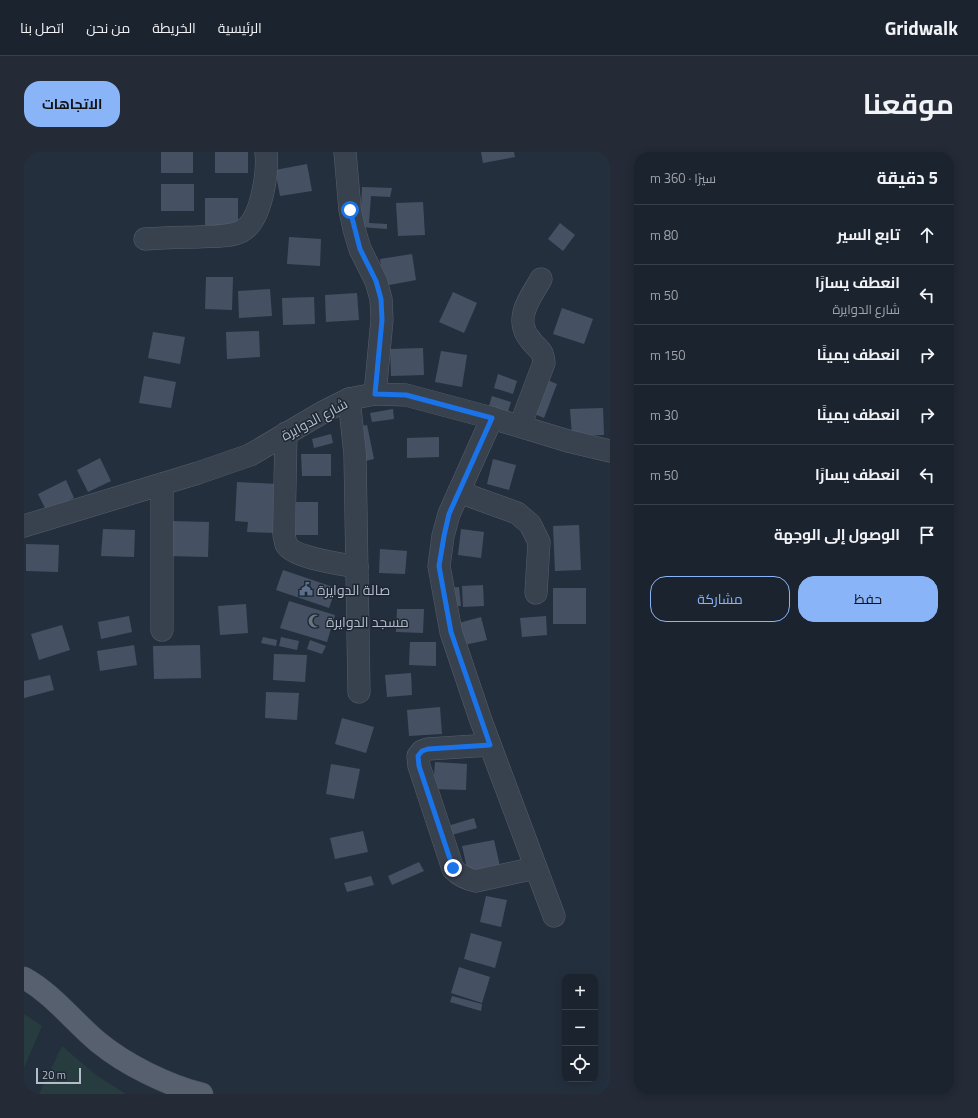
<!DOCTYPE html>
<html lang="ar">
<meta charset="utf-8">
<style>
:root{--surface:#1b232e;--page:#242b36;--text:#f1f3f6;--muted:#a0a4aa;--line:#39404a;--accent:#8ab4f8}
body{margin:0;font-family:"Titillium Web",Cairo,sans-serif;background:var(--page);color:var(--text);direction:rtl}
.controls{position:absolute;right:12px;bottom:12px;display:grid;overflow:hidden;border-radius:8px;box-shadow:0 2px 10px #0003}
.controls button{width:36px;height:36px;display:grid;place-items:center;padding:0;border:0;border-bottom:1px solid var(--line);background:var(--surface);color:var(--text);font:20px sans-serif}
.scale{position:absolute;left:12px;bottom:10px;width:45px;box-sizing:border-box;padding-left:4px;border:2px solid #b4bcc9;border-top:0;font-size:11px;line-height:14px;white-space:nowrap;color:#b4bcc9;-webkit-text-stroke:3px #1d2633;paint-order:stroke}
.stop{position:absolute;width:12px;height:12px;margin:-9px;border:3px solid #1a73e8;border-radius:50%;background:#fff}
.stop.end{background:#1a73e8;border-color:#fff;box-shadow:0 1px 4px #0008}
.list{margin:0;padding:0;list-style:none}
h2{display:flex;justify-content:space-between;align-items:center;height:52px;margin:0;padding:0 16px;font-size:17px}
h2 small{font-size:13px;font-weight:400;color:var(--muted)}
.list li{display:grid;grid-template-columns:26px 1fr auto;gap:12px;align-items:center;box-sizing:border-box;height:60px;padding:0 16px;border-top:1px solid var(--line)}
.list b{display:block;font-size:15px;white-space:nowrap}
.list p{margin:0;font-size:13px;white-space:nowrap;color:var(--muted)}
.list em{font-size:13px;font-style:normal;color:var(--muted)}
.actions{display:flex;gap:8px;padding:12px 16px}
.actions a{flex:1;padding:9px 0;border:1px solid var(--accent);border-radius:16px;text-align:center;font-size:14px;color:var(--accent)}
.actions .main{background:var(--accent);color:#111}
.icon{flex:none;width:22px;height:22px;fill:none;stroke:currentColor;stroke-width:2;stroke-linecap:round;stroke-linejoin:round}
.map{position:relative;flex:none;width:586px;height:942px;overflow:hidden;direction:ltr;border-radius:16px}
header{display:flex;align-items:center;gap:24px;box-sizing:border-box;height:56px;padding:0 20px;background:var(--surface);border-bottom:1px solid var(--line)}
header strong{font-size:19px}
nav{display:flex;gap:22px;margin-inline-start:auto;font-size:14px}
.intro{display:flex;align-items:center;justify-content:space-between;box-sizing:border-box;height:96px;padding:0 24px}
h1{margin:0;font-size:28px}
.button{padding:10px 18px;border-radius:16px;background:var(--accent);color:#111;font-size:14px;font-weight:700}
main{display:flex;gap:24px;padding:0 24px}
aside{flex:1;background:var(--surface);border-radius:16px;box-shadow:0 2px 10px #0003}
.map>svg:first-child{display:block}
.green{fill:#263c3f}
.building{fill:#455162}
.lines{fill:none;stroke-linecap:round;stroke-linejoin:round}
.minor-casing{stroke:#565f6c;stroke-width:23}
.major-casing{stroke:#414a57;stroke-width:23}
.minor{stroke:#38414e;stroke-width:22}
.major{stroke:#56606e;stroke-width:22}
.route{stroke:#1a73e8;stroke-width:5}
.labels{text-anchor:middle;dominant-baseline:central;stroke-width:3;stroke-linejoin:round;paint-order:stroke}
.street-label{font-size:14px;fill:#b4bcc9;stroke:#1d2633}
.poi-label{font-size:14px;fill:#b4bcc9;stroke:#1d2633;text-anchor:start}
</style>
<header>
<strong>Gridwalk</strong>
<nav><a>الرئيسية</a><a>الخريطة</a><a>من نحن</a><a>اتصل بنا</a></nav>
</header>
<div class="intro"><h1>موقعنا</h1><a class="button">الاتجاهات</a></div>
<main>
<aside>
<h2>5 دقيقة<small>سيرًا · 360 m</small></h2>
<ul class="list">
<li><svg class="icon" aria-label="ahead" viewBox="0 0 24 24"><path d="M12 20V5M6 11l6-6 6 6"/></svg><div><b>تابع السير</b></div><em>80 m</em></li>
<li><svg class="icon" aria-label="left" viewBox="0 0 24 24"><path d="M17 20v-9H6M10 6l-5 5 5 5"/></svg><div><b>انعطف يسارًا</b><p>شارع الدوايرة</p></div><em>50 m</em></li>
<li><svg class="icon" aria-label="right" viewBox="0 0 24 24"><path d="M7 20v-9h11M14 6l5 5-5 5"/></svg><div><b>انعطف يمينًا</b></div><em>150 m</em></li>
<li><svg class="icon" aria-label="right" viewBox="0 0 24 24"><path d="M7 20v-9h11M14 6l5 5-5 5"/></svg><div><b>انعطف يمينًا</b></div><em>30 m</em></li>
<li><svg class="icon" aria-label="left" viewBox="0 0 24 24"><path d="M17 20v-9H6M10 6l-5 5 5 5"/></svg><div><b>انعطف يسارًا</b></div><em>50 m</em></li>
<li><svg class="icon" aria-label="arrive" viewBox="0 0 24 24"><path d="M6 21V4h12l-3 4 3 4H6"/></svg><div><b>الوصول إلى الوجهة</b></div></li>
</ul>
<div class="actions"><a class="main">حفظ</a><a>مشاركة</a></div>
</aside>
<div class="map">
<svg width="586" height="942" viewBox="0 0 586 942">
<rect width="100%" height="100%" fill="#242f3e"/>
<!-- green -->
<g class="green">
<path d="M0 862 18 874 0 916Z"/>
<path d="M38 894 72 923 102 942H15Z"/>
</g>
<!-- building -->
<g class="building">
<rect x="137" y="0" width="32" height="21"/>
<rect x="191" y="0" width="33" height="21"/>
<path d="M457 0H490L491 5 459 11Z"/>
<path d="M283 12 288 39 256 44 251 18Z"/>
<rect x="137" y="32" width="33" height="27"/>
<path d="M338 35 368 36 366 45 347 44 345 71 363 72V77L336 75Z"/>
<rect x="181" y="46" width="33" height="27"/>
<path d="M399 50 401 83 374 84 372 51Z"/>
<path d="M536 71 551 83 539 99 524 87Z"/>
<path d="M265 85 297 87 296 114 263 112Z"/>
<path d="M388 102 392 128 360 134 356 107Z"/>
<path d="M182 125H209L208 158 181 157Z"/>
<path d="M246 137 248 164 215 166 214 139Z"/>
<path d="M429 140 453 151 440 181 415 170Z"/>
<path d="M333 141 335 168 302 170 301 143Z"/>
<path d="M290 145 291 172 259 173 258 146Z"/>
<path d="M538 156 569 167 560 192 529 182Z"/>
<path d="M235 179 236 205 203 207 202 180Z"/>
<path d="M129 180 161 185 156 212 124 206Z"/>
<path d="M399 196 400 223 367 224 366 197Z"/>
<path d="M417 199 443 203 438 235 411 230Z"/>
<path d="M474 222 493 229 489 242 470 236Z"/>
<path d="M120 224 152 230 147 256 115 251Z"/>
<path d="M521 227 533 232 520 266 508 261Z"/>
<path d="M468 244 487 250 483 263 464 257Z"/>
<path d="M579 256 580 283 548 284 546 257Z"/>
<path d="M369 257 370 267 348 270 346 261Z"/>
<path d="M343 273 350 307 341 309 333 275Z"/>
<path d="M307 282 309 291 290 296 288 287Z"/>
<path d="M415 285V305L383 306V286Z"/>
<path d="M277 302H307V324H278Z"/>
<path d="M76 306 87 329 64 340 53 318Z"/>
<path d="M469 307 492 313 485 338 463 332Z"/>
<path d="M42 328 50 346 23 360 14 342Z"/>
<path d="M213 330 253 332 251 381 223 380 224 370 211 369Z"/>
<rect x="267" y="350" width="27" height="33"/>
<path d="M145 369 185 370 184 405 144 404Z"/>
<path d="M555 373 557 418 531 419 529 374Z"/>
<path d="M79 377 111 378 110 405 77 404Z"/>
<path d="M437 377 460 380 457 406 434 403Z"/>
<path d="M2 392 35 393 34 420 2 419Z"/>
<path d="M356 397 383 399 381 422 355 421Z"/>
<path d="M259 418 312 436 305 456 252 438Z"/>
<path d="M459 433 460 454 439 455 438 434Z"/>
<path d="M435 435 437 454 424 455 422 436Z"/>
<rect x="529" y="436" width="33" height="36"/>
<path d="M265 449 311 463 303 490 256 476Z"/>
<path d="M222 452 224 481 196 483 194 454Z"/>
<path d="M373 457H400L399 481 372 480Z"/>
<path d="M105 464 108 480 77 487 74 470Z"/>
<path d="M522 464 523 483 498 485 496 466Z"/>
<path d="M457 465 463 488 436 494 431 472Z"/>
<path d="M38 473 46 498 15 508 7 482Z"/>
<path d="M239 485 253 488 252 494 237 491Z"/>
<path d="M257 485 275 489 273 498 255 494Z"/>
<path d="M286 488 302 494 298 502 283 497Z"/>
<path d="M386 490H412V514L385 513Z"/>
<path d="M110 493 113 513 76 519 73 499Z"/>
<path d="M176 493 177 526 130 527 129 494Z"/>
<path d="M250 502 283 503 281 530 249 528Z"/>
<path d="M387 521 388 543 363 545 361 523Z"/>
<path d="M26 523 30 538 0 546V529Z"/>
<path d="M242 540 275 541 273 568 241 566Z"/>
<path d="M416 555 418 582 385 584 383 558Z"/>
<path d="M318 566 350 575 342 601 311 592Z"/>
<path d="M411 610 443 612 442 638 409 637Z"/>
<path d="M307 612 336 617 330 647 302 642Z"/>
<path d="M450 666 453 676 420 685 417 676Z"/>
<path d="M339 679 344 700 311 707 306 686Z"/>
<path d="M470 688 476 714 444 721 438 694Z"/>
<path d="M395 710 400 719 368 733 364 724Z"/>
<path d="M347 724 350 733 323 740 320 731Z"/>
<path d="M462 744 483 748 477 775 456 770Z"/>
<path d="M447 781 478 790 471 816 440 807Z"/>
<path d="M435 815 466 825 458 851 427 841Z"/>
<path d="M428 844 458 852 457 859 426 850Z"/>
</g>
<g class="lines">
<!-- minor casing -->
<g class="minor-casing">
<g id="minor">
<path d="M321 0 326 58 330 77 336 97 352 129 357 147 358 168 351 242"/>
<path d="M121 87C138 86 156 85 173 85 187 84 205 86 218 79 238 68 244 20 242 0"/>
<path d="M325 247 331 302 335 540"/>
<path d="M468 266 425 362 419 384 415 414 427 480 456 566 530 764"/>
<path d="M496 274 520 211C519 198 515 198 508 190 506 187 502 183 501 179 493 161 509 142 517 127"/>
<path d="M262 281 260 383C261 385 261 390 262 392 269 406 318 412 333 415"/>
<path d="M138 332V478"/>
<path d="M435 340 493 361 506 372 515 390 512 441"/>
<path d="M0 374 174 321 226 303 301 259 325 247 351 242 382 243 468 266 544 289 586 299"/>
<path d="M466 593 404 597 398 599 394 604 395 614 429 717C436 724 442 727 452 729L511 716"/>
</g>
</g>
<!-- major casing -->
<g class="major-casing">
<path id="major" d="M0 826C29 842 49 869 74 890 102 913 143 933 178 942"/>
</g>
<!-- minor -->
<use href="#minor" class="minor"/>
<!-- major -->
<use href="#major" class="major"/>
</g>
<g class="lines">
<!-- route -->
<path class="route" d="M326 58 336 97 352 129 357 147 358 168 351 242 382 243 468 266 425 362 420 384 415 414 427 480 466 593 404 597 398 599 394 604 395 614 429 716"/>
</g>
<!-- icons -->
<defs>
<g id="civic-bare" transform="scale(1.08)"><path d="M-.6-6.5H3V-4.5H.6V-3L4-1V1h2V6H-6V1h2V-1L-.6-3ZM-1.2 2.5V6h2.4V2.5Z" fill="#5c6f8a" stroke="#1d2633" stroke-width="2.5" paint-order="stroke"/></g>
<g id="mosque-bare" transform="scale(1.08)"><path d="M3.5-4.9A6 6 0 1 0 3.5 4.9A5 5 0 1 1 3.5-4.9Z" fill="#6b7280" stroke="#1d2633" stroke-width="2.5" paint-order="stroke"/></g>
</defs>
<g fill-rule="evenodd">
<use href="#civic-bare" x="282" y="437"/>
<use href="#mosque-bare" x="291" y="469"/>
</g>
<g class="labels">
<!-- street labels -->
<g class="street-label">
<text transform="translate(290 267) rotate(-28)">شارع الدوايرة</text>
</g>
<!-- poi labels -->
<g class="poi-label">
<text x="293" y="437">صالة الدوايرة</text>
<text x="302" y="469">مسجد الدوايرة</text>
</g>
</g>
</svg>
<div class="controls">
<button>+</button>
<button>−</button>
<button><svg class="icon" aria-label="locate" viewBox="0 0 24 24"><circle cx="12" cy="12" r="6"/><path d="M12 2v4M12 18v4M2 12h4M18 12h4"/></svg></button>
</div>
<div class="scale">20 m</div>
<div class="stop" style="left:326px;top:58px"></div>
<div class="stop end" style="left:429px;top:716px"></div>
</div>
</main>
